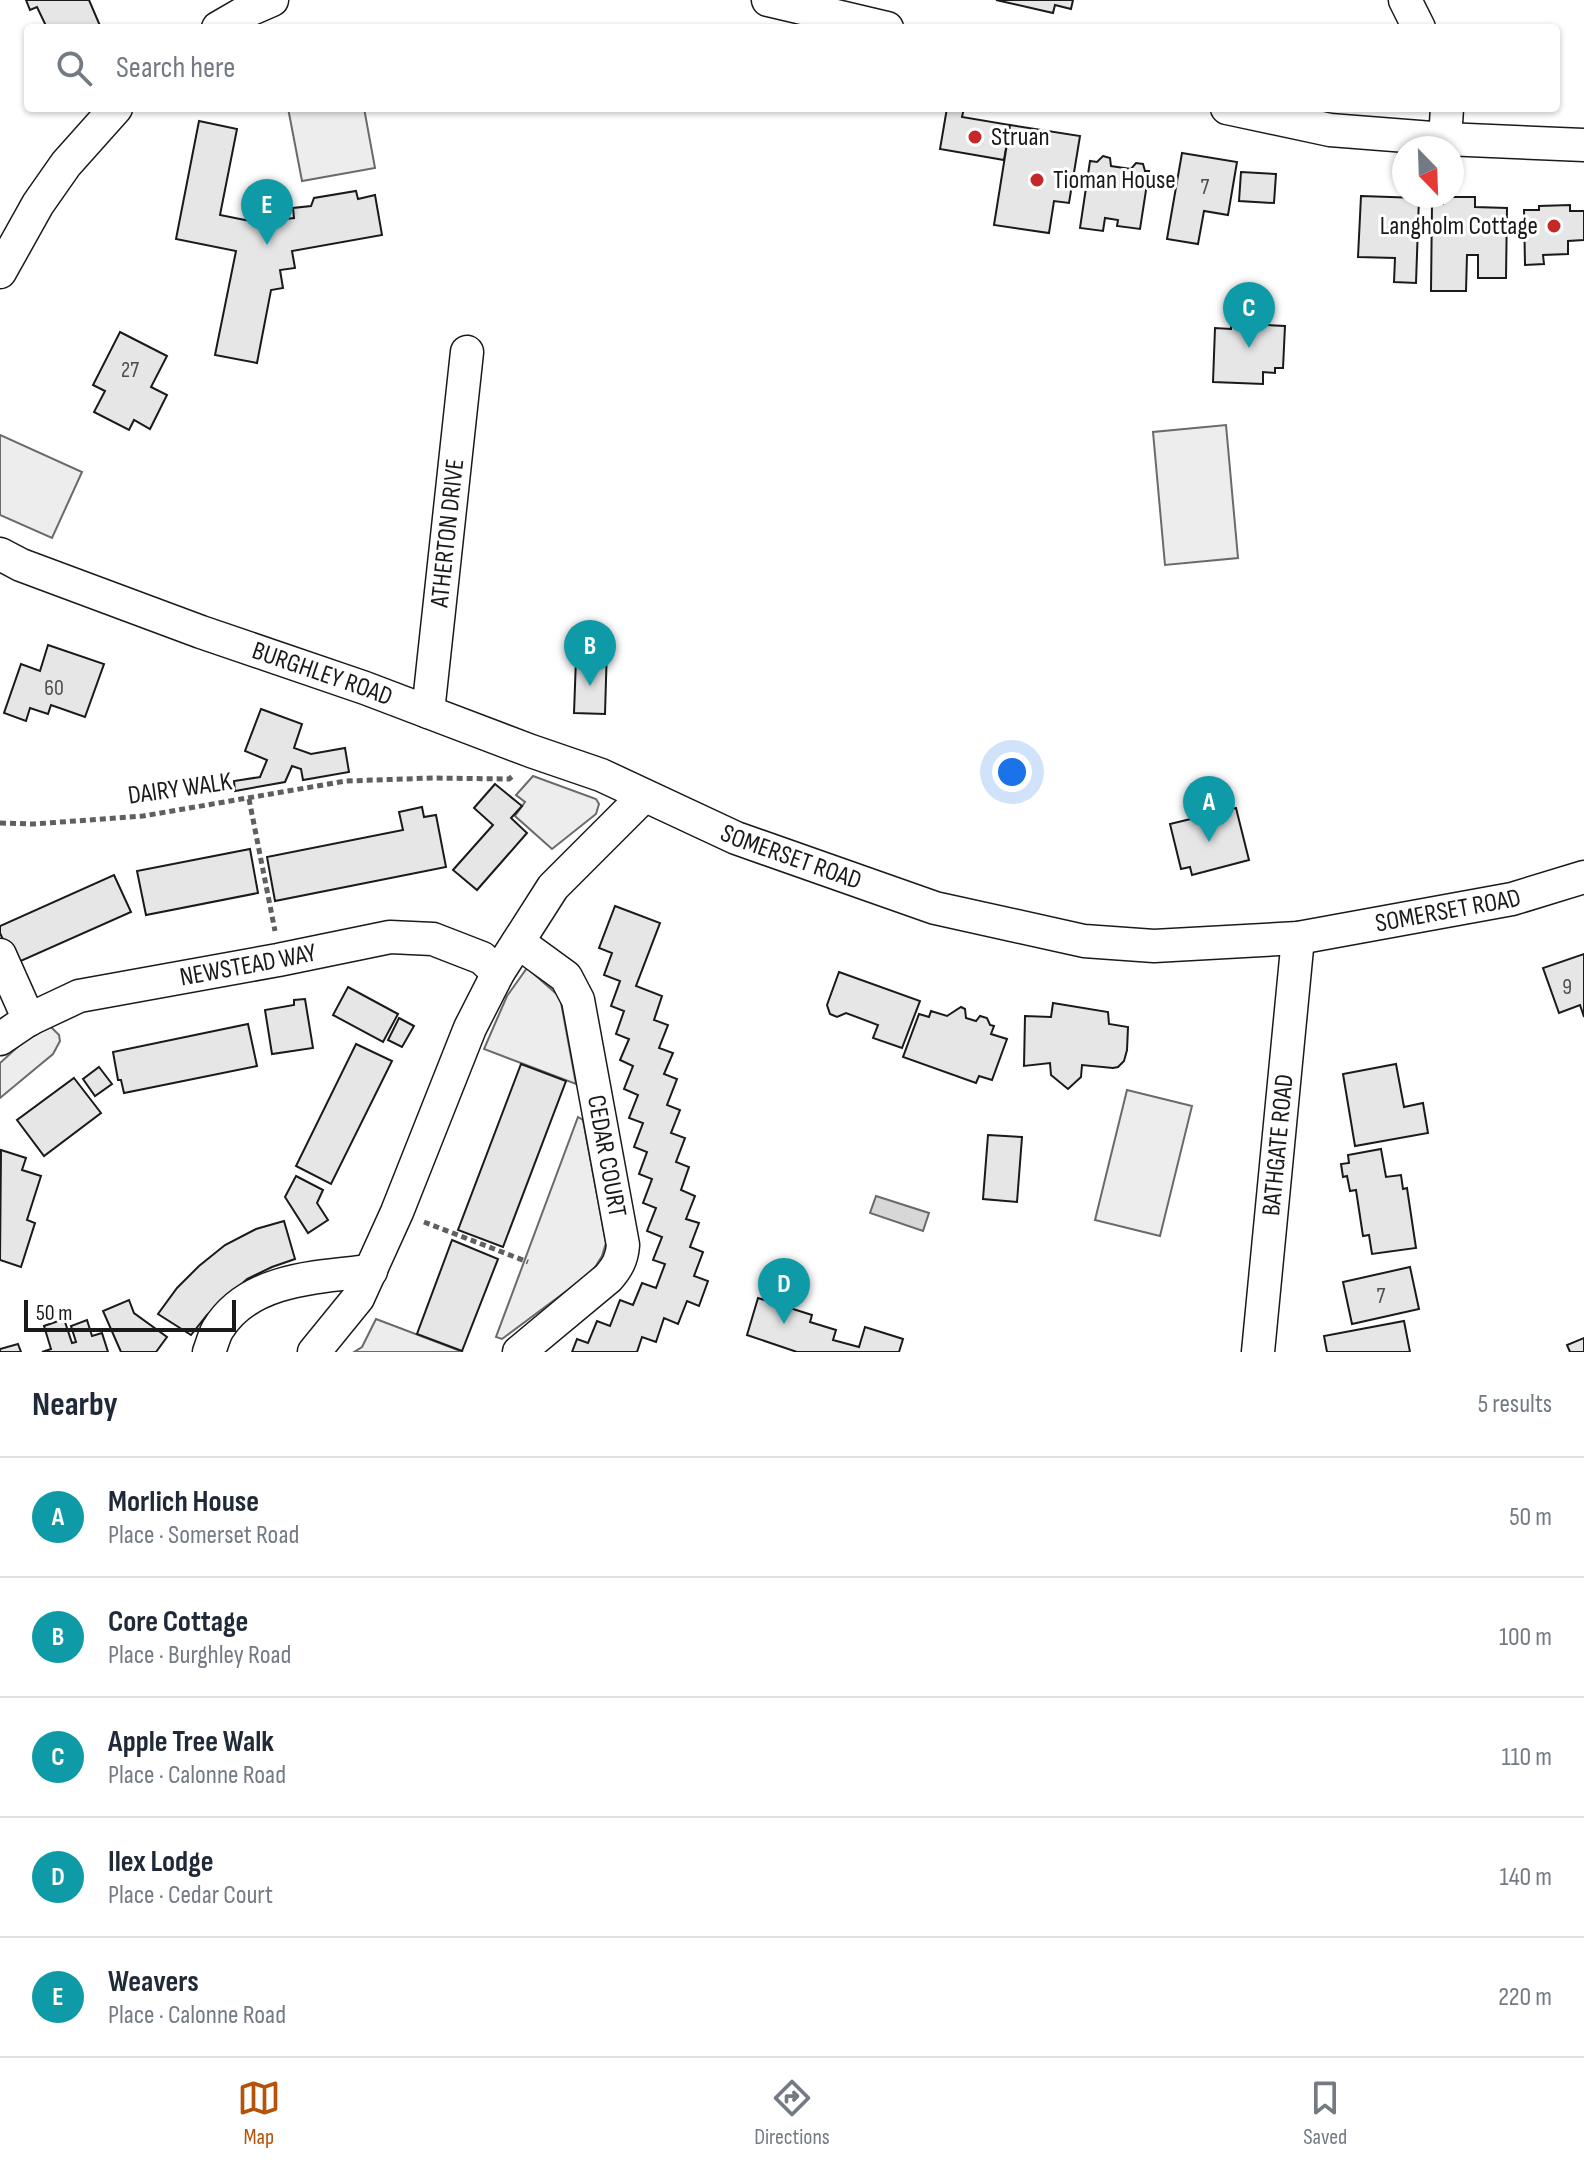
<!DOCTYPE html>
<meta charset="utf-8">
<style>
:root{--surface:#fff;--page:#f6f6f7;--text:#1f2937;--muted:#747a83;--line:#e0e1e3;--accent:#b45309}
body{margin:0;font-family:"Sofia Sans Condensed",sans-serif;background:var(--page);color:var(--text)}
.compass{position:absolute;left:1392px;top:136px;width:72px;height:72px;border-radius:50%;background:var(--surface);box-shadow:0 2px 6px #0004;rotate:157deg}
.scale{position:absolute;left:24px;bottom:20px;width:212px;box-sizing:border-box;padding-left:8px;border:4px solid #1a1a1a;border-top:0;font-size:22px;line-height:28px;white-space:nowrap;color:#1a1a1a;-webkit-text-stroke:6px #fff;paint-order:stroke}
.you{position:absolute;left:1012px;top:772px;width:28px;height:28px;margin:-20px;border:6px solid #fff;border-radius:50%;background:#1a73e8;box-shadow:0 0 0 12px #1a73e833}
.badge{display:grid;place-items:center;width:52px;height:52px;border-radius:50%;background:var(--accent);color:#fff;font-size:26px;font-weight:700}
.pin{position:absolute;translate:-50% -66px;filter:drop-shadow(0 2px 4px #0008)}
.pin::after{content:'';position:absolute;top:42px;width:28px;height:24px;background:inherit;clip-path:polygon(0 0,100% 0,50% 100%)}
.list{margin:0;padding:0;list-style:none}
h2{display:flex;justify-content:space-between;align-items:center;height:104px;margin:0;padding:0 32px;font-size:34px}
h2 small{font-size:26px;font-weight:400;color:var(--muted)}
.list li{display:grid;grid-template-columns:52px 1fr auto;gap:24px;align-items:center;box-sizing:border-box;height:120px;padding:0 32px;border-top:2px solid var(--line)}
.list b{display:block;font-size:30px;white-space:nowrap}
.list p{margin:0;font-size:26px;white-space:nowrap;color:var(--muted)}
.list em{font-size:26px;font-style:normal;color:var(--muted)}
.icon{flex:none;width:44px;height:44px;fill:none;stroke:currentColor;stroke-width:2;stroke-linecap:round;stroke-linejoin:round}
.map{position:relative;flex:none;width:1584px;height:1352px;overflow:hidden}
.search{position:absolute;background:var(--surface);box-shadow:0 2px 6px #0004;left:24px;right:24px;top:24px;height:88px;display:flex;align-items:center;gap:20px;box-sizing:border-box;padding:0 28px;border-radius:8px;color:var(--muted);font-size:30px}
.sheet{height:704px;background:var(--surface)}
nav{display:flex;justify-content:space-around;align-items:center;box-sizing:border-box;height:112px;border-top:2px solid var(--line);background:var(--surface);font-size:22px;color:var(--muted)}
nav a{display:grid;justify-items:center;gap:4px}
nav .on{color:var(--accent)}
.map>svg:first-child{display:block}
.built{fill:#ededed;stroke:#6a6a6a;stroke-width:2}
.water{fill:#d7d7d7;stroke:#6a6a6a;stroke-width:2}
.building{fill:#e6e6e6;stroke:#1a1a1a;stroke-width:2}
.lines{fill:none;stroke-linecap:round;stroke-linejoin:round}
.minor-casing{stroke:#1a1a1a;stroke-width:35}
.path{stroke:#5f5f5f;stroke-width:5;stroke-dasharray:6 4;stroke-linecap:butt}
.minor{stroke:#fff;stroke-width:32}
.poi-dot{fill:#c62828;stroke:#fff;stroke-width:3}
.labels{text-anchor:middle;dominant-baseline:central;stroke-width:6;stroke-linejoin:round;paint-order:stroke}
.number-label{font-size:22px;fill:#4d4d4d}
.poi-label{font-size:26px;fill:#1a1a1a;stroke:#fff;text-anchor:start}
.street-label{font-size:26px;fill:#1a1a1a;stroke:#fff}
</style>
<div class="map">
<svg width="1584" height="1352" viewBox="0 0 1584 1352">
<rect width="100%" height="100%" fill="#fff"/>
<!-- built -->
<g class="built">
<path d="M288 108H364L375 168 302 181Z"/>
<path d="M1226 425 1238 558 1165 565 1153 432Z"/>
<path d="M0 435 82 472 52 538 0 515Z"/>
<path d="M533 776 596 799 599 804 596 814 552 849 515 816 525 802 516 795Z"/>
<path d="M527 968 560 997 576 1084 484 1049 507 996Z"/>
<path d="M48 1024 59 1035 60 1041 53 1054 0 1098V1063L34 1032Z"/>
<path d="M1127 1090 1192 1106 1160 1236 1095 1220Z"/>
<path d="M578 1117 583 1120 606 1243 602 1256 592 1272 502 1339 496 1337Z"/>
<path d="M376 1319 463 1352H354L362 1347Z"/>
</g>
<!-- water -->
<path class="water" d="M876 1196 929 1213 923 1231 870 1213Z"/>
<!-- building -->
<g class="building">
<path d="M26 0H89L101 28H47L37 7 30 10Z"/>
<path d="M996 0H1073L1071 9 1055 5 1053 13Z"/>
<path d="M947 108H964L962 117 1010 125 1004 160 940 149Z"/>
<path d="M199 121 237 129 220 215 255 222 294 218 293 208 311 206 314 198 356 191 358 199 375 195 382 235 292 251 295 268 280 270 283 288 271 290 257 363 215 355 236 251 176 239Z"/>
<path d="M1010 125 1080 136 1069 203 1054 201 1049 233 994 225Z"/>
<path d="M1182 153 1237 162 1228 215 1204 211 1198 244 1167 239Z"/>
<path d="M1103 156 1110 158 1111 166 1131 169 1136 163 1143 164 1145 171H1149L1140 229 1117 226 1118 220 1105 218 1103 231 1080 228 1090 161 1097 162Z"/>
<path d="M1241 172 1276 174 1274 203 1239 201Z"/>
<path d="M1361 196 1419 198 1416 283 1394 282 1395 258 1358 257Z"/>
<path d="M1444 197H1475V207L1507 208 1506 278H1478V255H1467L1466 291H1431L1432 204H1443Z"/>
<path d="M1570 205V211H1584V240L1568 241V254L1543 255 1544 264 1525 265 1524 210H1539V206Z"/>
<path d="M1231 323 1285 326 1283 368H1275V373L1263 372V384L1213 382 1215 328 1231 329Z"/>
<path d="M120 332 167 356 151 387 167 395 150 429 134 420 129 430 94 412 105 391 93 385Z"/>
<path d="M48 645 104 664 85 717 51 705 48 714 30 708 26 721 4 713 21 664 40 671Z"/>
<path d="M590 646H607L605 714 574 713 576 659H590Z"/>
<path d="M261 709 302 724 294 748 311 754 345 748 349 772 303 780 301 769 292 766 285 782 235 791 234 781 260 777 267 760 245 751Z"/>
<path d="M495 784 522 806 511 818 527 833 477 890 453 870 493 825 474 808Z"/>
<path d="M422 807 424 817 436 815 446 867 275 901 267 857 403 830 399 812Z"/>
<path d="M1236 808 1249 860 1192 875 1190 867 1181 869 1170 824Z"/>
<path d="M250 849 258 893 146 915 137 871Z"/>
<path d="M114 875 131 912 14 964 0 933V926Z"/>
<path d="M615 906 660 923 636 986 662 996 654 1020 668 1025 659 1048 673 1053 664 1074 677 1079 667 1105 680 1110 671 1133 685 1138 676 1162 689 1167 681 1190 695 1196 686 1219 699 1223 690 1247 703 1252 694 1276 708 1281 699 1306 687 1301 678 1324 664 1318 656 1342 642 1337 637 1352H572L577 1339 588 1343 597 1321 610 1326 620 1300 633 1305 642 1283 656 1288 665 1264 653 1260 662 1237 647 1231 656 1208 643 1203 652 1179 639 1174 647 1152 634 1147 643 1123 629 1118 638 1095 624 1089 633 1066 620 1060 629 1039 616 1034 624 1011 611 1006 620 981 604 975 612 953 599 948Z"/>
<path d="M1584 954V1017L1580 1005 1559 1013 1543 968Z"/>
<path d="M839 972 920 1001 902 1048 873 1038 878 1025 846 1013 837 1017 830 1014 827 1005Z"/>
<path d="M348 987 398 1014 383 1042 333 1015Z"/>
<path d="M305 999 313 1048 272 1054 265 1010 294 1005V1000Z"/>
<path d="M1053 1003 1108 1012 1109 1024 1128 1027 1127 1050 1124 1061 1118 1067 1113 1068 1082 1065 1081 1077 1068 1089 1051 1075 1050 1063 1024 1066 1025 1016 1051 1017Z"/>
<path d="M961 1007 965 1009 966 1018 976 1021 980 1016 987 1018 990 1025 994 1026 991 1034 1007 1039 992 1080 979 1076 976 1083 903 1057 919 1014 929 1017 931 1011 947 1016Z"/>
<path d="M399 1018 414 1026 402 1047 388 1040Z"/>
<path d="M248 1024 257 1066 124 1093 121 1080H118L113 1052Z"/>
<path d="M356 1044 392 1061 331 1184 296 1166Z"/>
<path d="M521 1064 566 1081 503 1247 458 1230Z"/>
<path d="M1396 1064 1404 1107 1423 1103 1428 1133 1355 1146 1343 1074Z"/>
<path d="M99 1067 112 1084 95 1096 83 1079Z"/>
<path d="M74 1078 101 1113 44 1156 17 1120Z"/>
<path d="M988 1135 1022 1137 1017 1202 983 1199Z"/>
<path d="M1381 1149 1386 1177 1401 1175 1403 1189 1407 1188 1416 1248 1372 1254 1369 1235 1363 1236 1356 1190 1350 1191 1347 1176 1343 1177 1341 1164 1349 1163 1348 1155Z"/>
<path d="M1 1150 26 1158 22 1170 41 1176 27 1220 35 1223 21 1267 0 1260Z"/>
<path d="M296 1176 323 1190 317 1203 328 1220 308 1233 285 1197Z"/>
<path d="M284 1221 295 1259 272 1267 247 1279 207 1315 191 1335 158 1314 177 1288 199 1266 225 1245 256 1229Z"/>
<path d="M452 1240 498 1259 462 1351 417 1334Z"/>
<path d="M1410 1267 1419 1309 1352 1324 1343 1282Z"/>
<path d="M758 1298 812 1315 810 1322 836 1330 833 1340 859 1347 865 1327 903 1339 899 1352H797L747 1335Z"/>
<path d="M129 1300 134 1313 167 1337 156 1352H121L103 1311Z"/>
<path d="M64 1319 72 1343 76 1342 71 1326 87 1320 92 1336 102 1333 108 1352H42L51 1349 44 1326Z"/>
<path d="M1404 1321 1410 1352H1327L1324 1336Z"/>
<path d="M1584 1338V1352H1570L1567 1345Z"/>
<path d="M18 1344 21 1352H0V1349Z"/>
</g>
<g class="lines">
<!-- minor casing -->
<g class="minor-casing">
<g id="minor">
<path d="M768 0 887 28"/>
<path d="M1405 0 1419 28"/>
<path d="M218 28 249 10 272 0"/>
<path d="M1227 108 1330 130 1445 139 1584 145"/>
<path d="M1445 139 1447 108"/>
<path d="M0 272 38 204 66 164 116 108"/>
<path id="s1" d="M0 554 21 565 201 632 365 688 531 751 601 775 736 838 935 908 1084 941 1154 946 1298 938 1512 899 1584 877"/>
<path id="s2" d="M428 712 467 352"/>
<path id="s3" d="M518 942 566 977 578 1000 623 1245C622 1259 617 1268 608 1278L519 1352"/>
<path d="M0 955 29 1020"/>
<path id="s4" d="M0 1039 28 1020 79 996 278 960 390 937 433 939 482 958 498 973"/>
<path d="M209 1352C212 1345 214 1335 218 1329 249 1278 319 1277 371 1271"/>
<path d="M314 1352 358 1298 397 1212 470 1028 498 973 553 887 644 796"/>
<path id="s5" d="M1258 1352 1298 938"/>
</g>
</g>
<!-- path -->
<g class="path">
<path d="M249 799 275 931"/>
<path d="M0 823 34 824 143 816 346 781 433 778 509 779 514 775"/>
<path d="M424 1222 528 1262"/>
</g>
<!-- minor -->
<use href="#minor" class="minor"/>
</g>
<!-- markers -->
<g class="poi-dot">
<circle cx="975" cy="137" r="8"/>
<circle cx="1037" cy="180" r="8"/>
<circle cx="1554" cy="226" r="8"/>
</g>
<g class="labels">
<!-- number labels -->
<g class="number-label">
<text x="1205" y="187">7</text>
<text x="130" y="370">27</text>
<text x="54" y="688">60</text>
<text x="1567" y="987">9</text>
<text x="1381" y="1296">7</text>
</g>
<!-- poi labels -->
<g class="poi-label">
<text x="991" y="137">Struan</text>
<text x="1053" y="180">Tioman House</text>
<text x="1538" y="226" text-anchor="end">Langholm Cottage</text>
</g>
<!-- street labels -->
<g class="street-label">
<text stroke="none"><textPath href="#s2" startOffset="180">ATHERTON DRIVE</textPath></text>
<text stroke="none"><textPath href="#s1" startOffset="344">BURGHLEY ROAD</textPath></text>
<text transform="translate(180 789) rotate(-8)">DAIRY WALK</text>
<text stroke="none"><textPath href="#s1" startOffset="848">SOMERSET ROAD</textPath></text>
<text stroke="none"><textPath href="#s1" startOffset="1520">SOMERSET ROAD</textPath></text>
<text stroke="none"><textPath href="#s4" startOffset="262">NEWSTEAD WAY</textPath></text>
<text stroke="none"><textPath href="#s5" startOffset="208">BATHGATE ROAD</textPath></text>
<text stroke="none"><textPath href="#s3" startOffset="244">CEDAR COURT</textPath></text>
</g>
</g>
</svg>
<svg class="compass" viewBox="-18 -18 36 36"><path d="M0-13l5 13h-10z" fill="#e53935"/><path d="M0 13l5-13h-10z" fill="#747a83"/></svg>
<div class="scale">50 m</div>
<div class="you"></div>
<div class="pin badge" style="left:1209px;top:842px;background:#0f9aa8">A</div>
<div class="pin badge" style="left:590px;top:686px;background:#0f9aa8">B</div>
<div class="pin badge" style="left:1249px;top:348px;background:#0f9aa8">C</div>
<div class="pin badge" style="left:784px;top:1324px;background:#0f9aa8">D</div>
<div class="pin badge" style="left:267px;top:245px;background:#0f9aa8">E</div>
<div class="search"><svg class="icon" aria-label="search" viewBox="0 0 24 24"><circle cx="10" cy="10" r="6"/><path d="M15 15l6 6"/></svg>Search here</div>
</div>
<section class="sheet">
<h2>Nearby<small>5 results</small></h2>
<ul class="list">
<li><span class="badge" style="background:#0f9aa8">A</span><div><b>Morlich House</b><p>Place · Somerset Road</p></div><em>50 m</em></li>
<li><span class="badge" style="background:#0f9aa8">B</span><div><b>Core Cottage</b><p>Place · Burghley Road</p></div><em>100 m</em></li>
<li><span class="badge" style="background:#0f9aa8">C</span><div><b>Apple Tree Walk</b><p>Place · Calonne Road</p></div><em>110 m</em></li>
<li><span class="badge" style="background:#0f9aa8">D</span><div><b>Ilex Lodge</b><p>Place · Cedar Court</p></div><em>140 m</em></li>
<li><span class="badge" style="background:#0f9aa8">E</span><div><b>Weavers</b><p>Place · Calonne Road</p></div><em>220 m</em></li>
</ul>
</section>
<nav>
<a class="on"><svg class="icon" aria-label="map" viewBox="0 0 24 24"><path d="M3 6l6-2 6 2 6-2v14l-6 2-6-2-6 2zM9 4v14M15 6v14"/></svg>Map</a>
<a><svg class="icon" aria-label="directions" viewBox="0 0 24 24"><path d="M12 3l9 9-9 9-9-9zM9 14v-3h6M13 9l2 2-2 2"/></svg>Directions</a>
<a><svg class="icon" aria-label="saved" viewBox="0 0 24 24"><path d="M7 4h10v16l-5-4-5 4z"/></svg>Saved</a>
</nav>
